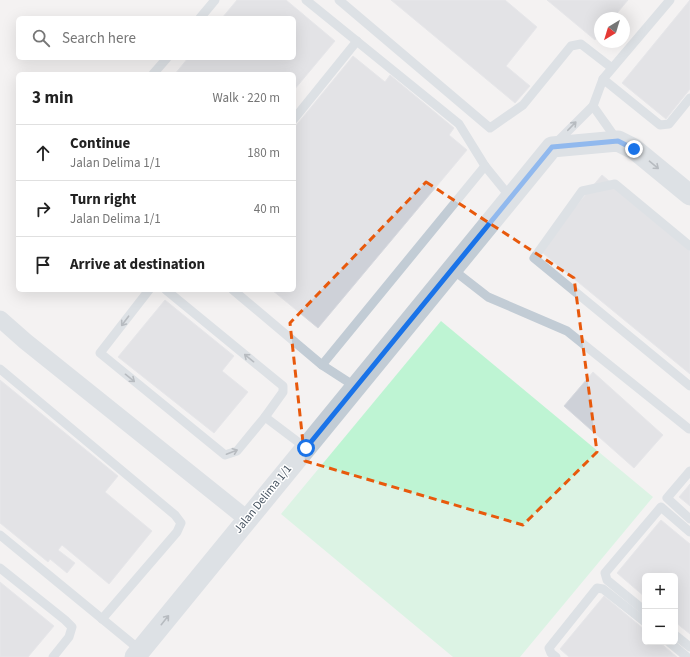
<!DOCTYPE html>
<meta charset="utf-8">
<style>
:root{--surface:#fff;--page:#f2f2f2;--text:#222;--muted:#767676;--line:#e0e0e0}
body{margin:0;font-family:"Source Sans 3",sans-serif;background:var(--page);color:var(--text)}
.controls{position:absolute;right:12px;bottom:12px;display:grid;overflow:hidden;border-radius:6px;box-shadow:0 4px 16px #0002}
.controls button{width:36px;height:36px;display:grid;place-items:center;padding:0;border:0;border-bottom:1px solid var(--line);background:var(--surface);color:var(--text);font:20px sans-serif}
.compass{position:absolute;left:594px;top:12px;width:36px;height:36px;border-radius:50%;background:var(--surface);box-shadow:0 4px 16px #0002;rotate:218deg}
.stop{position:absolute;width:12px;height:12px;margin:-9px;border:3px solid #1a73e8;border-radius:50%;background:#fff}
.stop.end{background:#1a73e8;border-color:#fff;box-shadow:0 1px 4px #0008}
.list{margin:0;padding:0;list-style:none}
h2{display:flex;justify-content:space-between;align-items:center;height:52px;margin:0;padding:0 16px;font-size:17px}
h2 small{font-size:13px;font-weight:400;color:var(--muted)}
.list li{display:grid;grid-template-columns:26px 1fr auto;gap:12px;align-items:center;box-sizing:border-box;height:56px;padding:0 16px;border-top:1px solid var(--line)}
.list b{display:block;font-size:15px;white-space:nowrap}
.list p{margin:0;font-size:13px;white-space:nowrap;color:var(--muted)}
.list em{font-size:13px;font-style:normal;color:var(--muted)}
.icon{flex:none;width:22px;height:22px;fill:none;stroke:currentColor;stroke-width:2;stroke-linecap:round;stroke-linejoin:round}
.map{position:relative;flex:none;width:690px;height:657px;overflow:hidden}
.search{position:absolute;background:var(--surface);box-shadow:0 4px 16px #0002;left:16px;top:16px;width:280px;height:44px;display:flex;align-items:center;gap:10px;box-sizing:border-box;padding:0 14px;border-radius:6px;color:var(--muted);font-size:15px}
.panel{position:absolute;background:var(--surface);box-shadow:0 4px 16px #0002;left:16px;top:72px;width:280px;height:220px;border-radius:6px}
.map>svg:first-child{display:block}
.green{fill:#bef4d3}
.building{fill:#ced1d8;stroke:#d6d8de}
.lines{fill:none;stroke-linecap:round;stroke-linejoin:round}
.service{stroke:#c2ccd5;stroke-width:9}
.minor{stroke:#c2ccd5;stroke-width:17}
.tertiary{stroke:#c2ccd5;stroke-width:21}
.oneway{stroke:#6d7984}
.route{stroke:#1a73e8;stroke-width:5}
.marked{fill:none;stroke:#e8590c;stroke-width:3;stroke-dasharray:8 5;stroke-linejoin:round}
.labels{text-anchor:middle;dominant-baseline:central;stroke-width:3;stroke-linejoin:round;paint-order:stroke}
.street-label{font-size:12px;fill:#485562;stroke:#fff}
</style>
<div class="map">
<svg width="690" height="657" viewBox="0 0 690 657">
<rect width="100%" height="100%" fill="#f4f2f2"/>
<!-- green -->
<path class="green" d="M441 321 653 497 520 657H453L281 514Z"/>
<!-- building -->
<g class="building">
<path d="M237 0H286L335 41 294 90V74H175L188 58H294V18H222Z"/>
<path d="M391 0H505L537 27 506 66 530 86 515 103Z"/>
<path d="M547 0H628L613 18H600V34L595 40Z"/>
<path d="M690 0V89L666 119 622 83Z"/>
<path d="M353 56 385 82 390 75 454 128 449 135 467 150 318 328 272 290H294V128Z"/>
<path d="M602 175 690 248V374L539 250Z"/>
<path d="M165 300 234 356 222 371 248 392 214 433 118 357Z"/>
<path d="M593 372 663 435 634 468 564 406Z"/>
<path d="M0 380 118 476 105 492 152 531 109 584 62 545 58 550 75 563 67 573 50 559 48 562 0 523Z"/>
<path d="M690 484V506L679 497Z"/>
<path d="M661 520 690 544V634L675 622V576H645V597L617 573Z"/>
<path d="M0 582 54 626 28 657H0Z"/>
<path d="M604 596 645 630V642H659L677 657H569L560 649Z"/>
</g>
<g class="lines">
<!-- service -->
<g class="service">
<path d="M306 0 459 124 485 166 511 198"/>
<path d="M339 0 490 128 523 105 571 46 581 44 612 68"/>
<path d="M200 18 215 0"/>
<path d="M153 74 167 58"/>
<path d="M603 79 660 125 669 124 690 98"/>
<path d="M593 106 617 140"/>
<path d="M294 119 357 41"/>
<path d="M556 143 593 106 603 79 670 0"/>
<path d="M690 246 615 184 582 191 534 258 690 386"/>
<path d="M452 269 488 297 567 331 689 429"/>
<path d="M149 290 100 353 225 455 237 451 265 417 283 392V386L166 290"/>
<path d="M233 290 322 365 485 166"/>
<path d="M322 365 356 387"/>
<path d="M0 369 175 515 181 523 177 532 102 619"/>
<path d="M265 417 306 448"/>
<path d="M690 471 667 498 690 519"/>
<path d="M0 535 140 650"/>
<path d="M0 568 65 620 72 627 69 637 53 657"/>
<path d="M645 611 607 580 605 573 661 507 690 532"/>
<path d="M675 635 690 647"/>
<path d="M669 642 687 657"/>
<path d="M556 657 551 653 549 648 597 588 603 589 645 622"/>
</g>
<!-- minor -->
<path class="minor" d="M0 319 25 341 247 519"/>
<!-- tertiary -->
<path class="tertiary" d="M135 657 552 147 618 141 634 149 690 195"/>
</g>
<!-- one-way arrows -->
<defs><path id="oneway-shaft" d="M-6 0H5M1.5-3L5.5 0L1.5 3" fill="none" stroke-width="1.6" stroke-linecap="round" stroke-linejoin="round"/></defs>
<g class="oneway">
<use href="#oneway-shaft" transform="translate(572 126) rotate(-46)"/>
<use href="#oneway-shaft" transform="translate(654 165) rotate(40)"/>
<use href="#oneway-shaft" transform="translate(125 321) rotate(127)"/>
<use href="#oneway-shaft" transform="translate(249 358) rotate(-141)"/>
<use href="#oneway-shaft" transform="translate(130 378) rotate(39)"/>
<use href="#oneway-shaft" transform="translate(232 452) rotate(-21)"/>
<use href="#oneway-shaft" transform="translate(165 620) rotate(-51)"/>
</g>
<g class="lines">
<!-- route -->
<path class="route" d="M306 448 552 147 618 141 634 149"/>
</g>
<!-- marked area -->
<path d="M0 0H690V657H0ZM426 182 574 278 597 452 523 525 305 461 290 323Z" fill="#f4f2f2" fill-opacity=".55" fill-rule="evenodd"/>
<path class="marked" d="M426 182 574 278 597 452 523 525 305 461 290 323Z"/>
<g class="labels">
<!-- street labels -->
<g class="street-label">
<text transform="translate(263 499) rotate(-51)">Jalan Delima 1/1</text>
</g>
</g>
</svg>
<div class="controls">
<button>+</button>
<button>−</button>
</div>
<svg class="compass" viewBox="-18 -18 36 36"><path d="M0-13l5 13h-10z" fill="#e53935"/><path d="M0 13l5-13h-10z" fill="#767676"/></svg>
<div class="stop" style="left:306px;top:448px"></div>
<div class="stop end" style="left:634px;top:149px"></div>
<div class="search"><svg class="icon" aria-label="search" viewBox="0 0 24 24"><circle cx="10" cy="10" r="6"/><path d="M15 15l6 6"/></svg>Search here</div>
<section class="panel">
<h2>3 min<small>Walk · 220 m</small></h2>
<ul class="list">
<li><svg class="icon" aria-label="ahead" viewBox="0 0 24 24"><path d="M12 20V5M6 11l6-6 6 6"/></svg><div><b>Continue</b><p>Jalan Delima 1/1</p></div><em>180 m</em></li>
<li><svg class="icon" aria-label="right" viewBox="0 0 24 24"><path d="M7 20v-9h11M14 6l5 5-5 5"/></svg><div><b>Turn right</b><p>Jalan Delima 1/1</p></div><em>40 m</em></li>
<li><svg class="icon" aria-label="arrive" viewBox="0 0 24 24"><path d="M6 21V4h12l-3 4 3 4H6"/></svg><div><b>Arrive at destination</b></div></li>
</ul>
</section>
</div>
